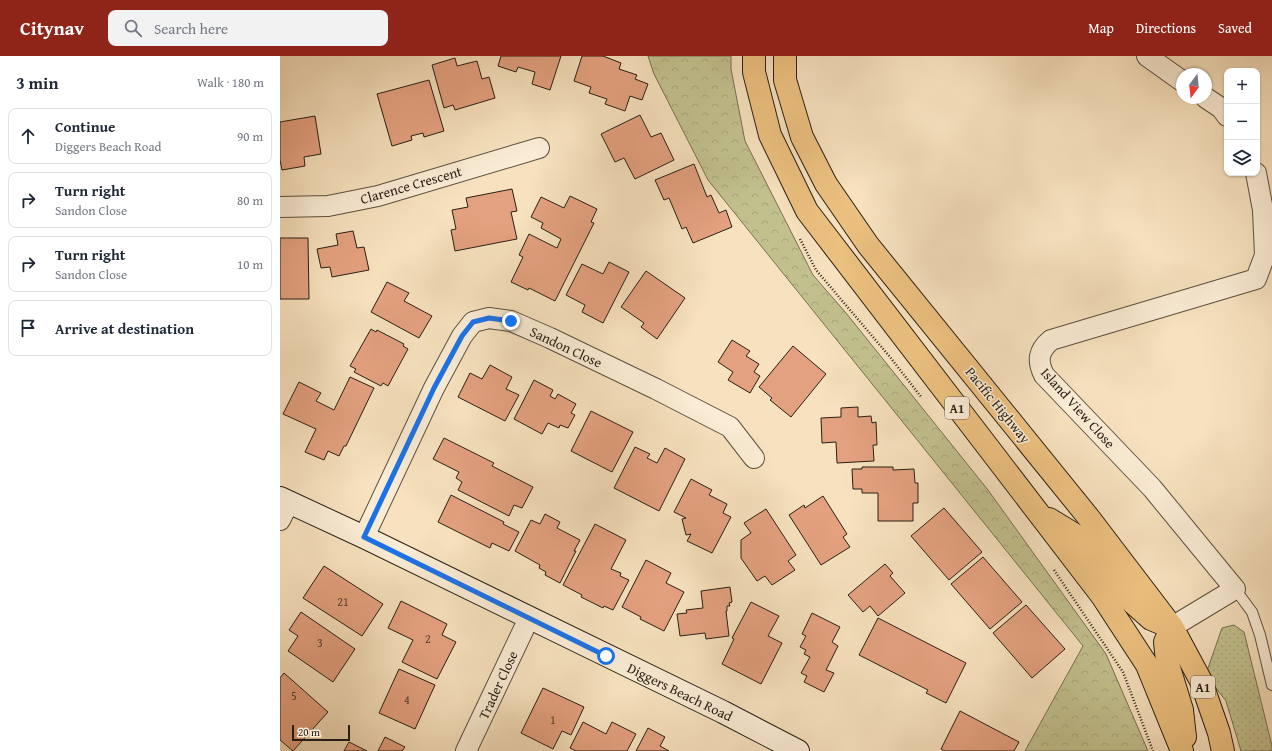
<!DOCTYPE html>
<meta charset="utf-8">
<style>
:root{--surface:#fff;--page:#f2f2f3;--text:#1f2937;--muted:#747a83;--line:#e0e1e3;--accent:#8f2418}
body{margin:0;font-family:"Gentium Book Plus",serif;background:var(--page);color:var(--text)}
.controls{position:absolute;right:12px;top:12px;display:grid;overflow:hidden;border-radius:8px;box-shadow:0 1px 3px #0004}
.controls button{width:36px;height:36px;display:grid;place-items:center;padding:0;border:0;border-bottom:1px solid var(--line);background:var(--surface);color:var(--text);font:20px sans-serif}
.compass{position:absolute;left:896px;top:12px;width:36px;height:36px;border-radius:50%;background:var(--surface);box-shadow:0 1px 3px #0004;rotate:195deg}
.scale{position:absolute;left:12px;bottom:10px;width:58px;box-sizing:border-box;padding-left:4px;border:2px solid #291f15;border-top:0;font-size:11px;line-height:14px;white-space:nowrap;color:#291f15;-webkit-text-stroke:3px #faecd5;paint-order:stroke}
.stop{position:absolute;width:12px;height:12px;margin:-9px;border:3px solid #1a73e8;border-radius:50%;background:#fff}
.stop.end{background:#1a73e8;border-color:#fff;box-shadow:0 1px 4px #0008}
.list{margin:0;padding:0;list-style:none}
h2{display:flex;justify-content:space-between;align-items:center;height:52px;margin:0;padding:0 16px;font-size:17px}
h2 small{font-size:13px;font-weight:400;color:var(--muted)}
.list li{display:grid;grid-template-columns:26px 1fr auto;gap:12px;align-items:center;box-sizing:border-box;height:56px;margin:0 8px 8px;padding:0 8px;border:1px solid var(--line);border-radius:8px}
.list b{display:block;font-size:15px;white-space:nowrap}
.list p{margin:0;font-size:13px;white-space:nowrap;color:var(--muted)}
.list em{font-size:13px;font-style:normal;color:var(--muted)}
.icon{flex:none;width:22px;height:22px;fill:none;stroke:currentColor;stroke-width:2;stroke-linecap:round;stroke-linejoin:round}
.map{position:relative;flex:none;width:992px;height:695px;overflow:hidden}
header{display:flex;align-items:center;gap:24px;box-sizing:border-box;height:56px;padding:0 20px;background:var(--accent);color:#fff}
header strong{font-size:19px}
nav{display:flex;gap:22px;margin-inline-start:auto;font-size:14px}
.search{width:280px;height:36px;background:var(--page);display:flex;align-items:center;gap:10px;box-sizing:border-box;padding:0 14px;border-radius:8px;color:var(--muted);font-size:15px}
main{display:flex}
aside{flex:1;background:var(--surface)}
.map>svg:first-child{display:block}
.grass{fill:url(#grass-dots);stroke:#767052}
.forest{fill:url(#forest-crowns);stroke:#767052}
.building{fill:#e4a17f;stroke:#291f15}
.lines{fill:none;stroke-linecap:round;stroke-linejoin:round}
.lane-casing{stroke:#5c503f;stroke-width:12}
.street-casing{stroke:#5c503f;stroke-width:22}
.secondary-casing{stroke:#291f15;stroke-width:24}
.highway-casing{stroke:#291f15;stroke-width:24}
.path{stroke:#291f15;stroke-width:2.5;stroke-dasharray:1 2;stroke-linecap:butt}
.lane{stroke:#faecd5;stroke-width:10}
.street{stroke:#faecd5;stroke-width:20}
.secondary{stroke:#faecd5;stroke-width:22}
.highway{stroke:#ecc07f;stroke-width:22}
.route{stroke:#1a73e8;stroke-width:5}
.labels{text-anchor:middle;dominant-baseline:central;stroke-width:3;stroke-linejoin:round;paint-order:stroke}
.number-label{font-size:12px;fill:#584030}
.shield{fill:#faecd5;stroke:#685c4f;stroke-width:1}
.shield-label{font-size:13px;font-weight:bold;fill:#291f15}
.street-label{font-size:14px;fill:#291f15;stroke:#faecd5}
</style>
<header>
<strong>Citynav</strong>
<div class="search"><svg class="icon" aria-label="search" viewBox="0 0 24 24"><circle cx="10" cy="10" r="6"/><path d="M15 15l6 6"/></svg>Search here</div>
<nav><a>Map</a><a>Directions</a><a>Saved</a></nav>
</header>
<main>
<aside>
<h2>3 min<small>Walk · 180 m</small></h2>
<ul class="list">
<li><svg class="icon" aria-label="ahead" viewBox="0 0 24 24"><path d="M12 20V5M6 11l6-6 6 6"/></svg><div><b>Continue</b><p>Diggers Beach Road</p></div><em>90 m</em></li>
<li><svg class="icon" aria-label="right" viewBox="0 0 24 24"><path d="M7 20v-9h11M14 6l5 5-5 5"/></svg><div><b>Turn right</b><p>Sandon Close</p></div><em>80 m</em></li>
<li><svg class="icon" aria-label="right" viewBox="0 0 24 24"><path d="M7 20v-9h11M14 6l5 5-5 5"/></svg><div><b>Turn right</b><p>Sandon Close</p></div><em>10 m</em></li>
<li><svg class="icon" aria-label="arrive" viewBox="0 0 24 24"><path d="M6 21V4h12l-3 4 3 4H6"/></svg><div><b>Arrive at destination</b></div></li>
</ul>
</aside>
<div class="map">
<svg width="992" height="695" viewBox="0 0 992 695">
<defs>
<pattern id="grass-dots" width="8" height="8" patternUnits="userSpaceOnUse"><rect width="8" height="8" fill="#c2c18e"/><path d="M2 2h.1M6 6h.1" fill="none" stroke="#a7a57a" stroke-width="1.8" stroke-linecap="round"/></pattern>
<pattern id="forest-crowns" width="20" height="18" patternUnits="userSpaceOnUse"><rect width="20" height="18" fill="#c2c18e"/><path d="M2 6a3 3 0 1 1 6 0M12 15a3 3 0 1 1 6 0" fill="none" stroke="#a7a57a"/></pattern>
</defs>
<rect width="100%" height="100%" fill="#f7e1be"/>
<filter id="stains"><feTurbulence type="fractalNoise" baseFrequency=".005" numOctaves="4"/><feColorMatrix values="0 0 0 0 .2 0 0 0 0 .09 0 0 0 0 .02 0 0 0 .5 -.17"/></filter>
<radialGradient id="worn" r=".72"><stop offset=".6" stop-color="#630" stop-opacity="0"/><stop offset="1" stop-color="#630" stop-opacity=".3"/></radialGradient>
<!-- grass -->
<path class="grass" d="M954 569 964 576 992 690V695H961L946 645 936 632 927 615 942 572Z"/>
<!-- forest -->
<path class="forest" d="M368 0H451V13L465 85 533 219 566 257 708 434 826 598 868 695H745L803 590 428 124 374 18Z"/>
<!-- building -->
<g class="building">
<path d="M221 0H281L270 34 252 28 255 16 238 11 236 16 218 10Z"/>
<path d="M302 0H323L341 7 339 13 357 19 355 23 368 28 362 44 350 40 345 55 325 48 327 43 309 37 311 31 294 25Z"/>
<path d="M175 2 177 10 197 5 202 23 209 21 215 42 175 54 173 49 164 52 152 9Z"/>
<path d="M149 24 164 75 144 81 143 77 131 80 132 84 112 90 97 38Z"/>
<path d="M360 59 371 81 381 77 394 104 355 123 344 102 335 106 321 78Z"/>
<path d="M35 60 41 98 24 101 25 110 2 114 0 104V66Z"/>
<path d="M414 108 427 141 431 139 439 157 446 154 452 171 413 187 406 171 402 173 389 142 384 144 375 124Z"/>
<path d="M232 133 237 155 231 156 237 183 175 195 171 174 176 173 172 154 188 151 186 142Z"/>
<path d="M290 140 317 153 311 166 314 167 275 245 249 232 248 234 231 226 243 201 239 199 249 178 277 192 281 183 261 172 263 167 251 161 261 141 284 152Z"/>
<path d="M73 175 77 192 84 191 89 214 52 221 50 211 41 212 37 193 58 189 56 178Z"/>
<path d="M0 182H28L29 243H0Z"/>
<path d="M329 206 349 216 323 267 302 256 305 249 286 239 302 208 323 218Z"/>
<path d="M366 215 405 242 377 283 361 271 364 267 341 251Z"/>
<path d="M107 226 129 237 124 245 152 260 139 282 91 256Z"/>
<path d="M91 273 96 276 97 274 124 288 123 290 128 293 108 330 103 327 101 330 74 316 76 313 70 310Z"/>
<path d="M452 284 470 295 466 300 479 308 474 316 480 320 470 337 448 324 453 316 438 306Z"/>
<path d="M513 290 546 318 511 361 490 344 492 342 479 331Z"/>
<path d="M210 309 232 321 226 333 239 339 225 365 178 341 190 317 202 323Z"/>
<path d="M70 321 94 332 66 390H64L59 400 48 395 44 404 25 396 36 373 3 358 19 326 41 337 36 345 54 354Z"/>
<path d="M254 324 273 334 270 340 275 343 278 338 296 348 291 357 295 359 288 372 280 369 279 372 268 367 262 378 234 363Z"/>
<path d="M578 351V361L591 360 592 367 596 366 597 389H593L594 405 557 407 556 386 542 387 541 362 561 361V352Z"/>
<path d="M311 355 353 376 332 416 291 395Z"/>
<path d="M164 382 214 407 212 410 253 431 242 452 234 449 229 460 178 434 182 426 176 422 179 416 153 403Z"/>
<path d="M355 391 370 398 367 402 377 407 385 392 405 403 379 455 334 432Z"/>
<path d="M582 411H613V414L634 413 635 427H638V447H633V465H598V437H582V433H573L572 413H582Z"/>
<path d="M411 423 432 434 429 439 447 448 443 457 451 461 432 497 407 485 411 478 406 479 402 463 406 462 394 456Z"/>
<path d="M171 439 224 466 223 468 239 476 229 495 212 487 210 492 158 466Z"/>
<path d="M543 440 567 478 563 481 570 491 541 509 509 459 524 449 525 452Z"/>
<path d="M664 452 702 496 669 524 631 480Z"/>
<path d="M486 453 516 499 508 505 515 514 492 529 485 520 477 525 461 502V484L471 477 464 467Z"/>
<path d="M265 458 280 466 277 472 300 484 294 495H296L280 527 265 519 266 516 259 512 260 509 235 495 251 464 260 468Z"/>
<path d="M315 468 346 484 331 513 341 517 340 520 349 524 333 554 324 550 323 552 301 541 302 539 283 529Z"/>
<path d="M703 501 742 546 710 573 671 528Z"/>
<path d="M366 504 391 517 386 527 404 536 384 575 360 563 361 561 342 551Z"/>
<path d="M605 508 613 517 610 520 625 537 598 560 590 550 583 556 568 539Z"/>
<path d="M44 510 103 548 82 580 23 542Z"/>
<path d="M450 531 452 546 449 547 450 550H447V555H446L449 580 426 583 425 577 400 580 397 558 407 557 406 554 423 552 421 535Z"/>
<path d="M121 545 167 568 162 579 176 586 157 623 122 606 133 584 108 572Z"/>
<path d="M471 546 499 560 488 580 502 587 481 628 442 608 454 583 452 582Z"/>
<path d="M746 549 785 593 752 622 713 577Z"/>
<path d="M21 556 75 593 53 626 8 595 18 580 9 574Z"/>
<path d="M532 557 560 571 552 586 558 590 546 614 554 617 544 636 524 626 527 620 521 617 530 601 524 598 526 594 520 591 526 580 522 578Z"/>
<path d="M598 562 686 607 666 647 646 637 648 634 579 599Z"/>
<path d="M119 613 155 629 135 673 99 657Z"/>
<path d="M4 617 48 656 13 695 0 684V622Z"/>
<path d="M263 632 304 651 291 679 282 675 273 693 241 677Z"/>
<path d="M680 655 739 686 734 695H665L661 693Z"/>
<path d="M303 666 326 678 332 666 356 678 347 695H296L290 692Z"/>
<path d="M368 672 385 681 380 690 389 695H356Z"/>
<path d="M105 681 125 691 122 695H98Z"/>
<path d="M69 686 87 695H64Z"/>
</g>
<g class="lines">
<!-- lane casing -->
<g class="lane-casing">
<path id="lane" d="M955 533 972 556 980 579 992 629"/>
</g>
<!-- street casing -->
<g class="street-casing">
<g id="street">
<path d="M867 0 902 25"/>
<path d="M926 42 941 52 947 60"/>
<path d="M0 151 48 150 98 140 259 92"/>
<path d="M0 464 9 446"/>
<path d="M84 481 154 332 182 280 193 266 209 262 231 265 270 282 376 333 450 371 474 402"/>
<path d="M892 571 955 533 872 432 764 319C757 305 758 295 771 284L976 223 985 199 983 154 976 117"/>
<path d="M186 695 249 562"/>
</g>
</g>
<!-- secondary casing -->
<g class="secondary-casing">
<path id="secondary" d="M0 442 84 481 443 656 518 695"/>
</g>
<!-- highway casing -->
<g class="highway-casing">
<g id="highway">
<path d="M474 0V16L490 79 527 155 822 540 867 609 902 695"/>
<path d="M505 0V24L522 81 546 128 588 189 809 462 892 571 921 625 939 677 943 695"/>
<path d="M769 463 797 480 852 546 871 563 883 568"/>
<path d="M892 571 885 586 887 605 902 654 905 681"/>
</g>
</g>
<!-- path -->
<g class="path">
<path d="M520 183 536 214 610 301 642 342"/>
<path d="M774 514 843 616 873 695"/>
</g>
<!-- lane -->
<use href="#lane" class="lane"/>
<!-- street -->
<use href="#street" class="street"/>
<!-- secondary -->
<use href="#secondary" class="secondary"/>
<!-- highway -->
<use href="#highway" class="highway"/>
</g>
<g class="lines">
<!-- route -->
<path class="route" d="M231 265 209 262 193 266 182 280 154 332 84 481 326 600"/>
</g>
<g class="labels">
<!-- number labels -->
<g class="number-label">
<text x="63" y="545">21</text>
<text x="148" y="582">2</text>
<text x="40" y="586">3</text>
<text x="14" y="639">5</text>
<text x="127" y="643">4</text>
<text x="273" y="663">1</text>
</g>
<!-- shield labels -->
<g class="shield">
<rect x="665" y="341" width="24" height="22" rx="3"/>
<rect x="911" y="620" width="24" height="22" rx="3"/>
</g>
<g class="shield-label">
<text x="677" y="352">A1</text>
<text x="923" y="631">A1</text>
</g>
<!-- street labels -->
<g class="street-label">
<text transform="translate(131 129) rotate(-16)">Clarence Crescent</text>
<text transform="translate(286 291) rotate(25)">Sandon Close</text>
<text transform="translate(718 349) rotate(51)">Pacific Highway</text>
<text transform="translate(798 352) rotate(48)">Island View Close</text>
<text transform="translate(218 629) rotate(-65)">Trader Close</text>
<text transform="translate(400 636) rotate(26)">Diggers Beach Road</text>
</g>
</g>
<rect width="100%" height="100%" filter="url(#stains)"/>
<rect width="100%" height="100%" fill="url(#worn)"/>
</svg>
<div class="controls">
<button>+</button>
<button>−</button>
<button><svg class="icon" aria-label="layers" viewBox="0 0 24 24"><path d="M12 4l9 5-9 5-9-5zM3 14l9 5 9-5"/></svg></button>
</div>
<svg class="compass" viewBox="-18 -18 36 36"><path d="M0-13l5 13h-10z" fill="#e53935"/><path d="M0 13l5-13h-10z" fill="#747a83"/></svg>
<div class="scale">20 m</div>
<div class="stop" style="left:326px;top:600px"></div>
<div class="stop end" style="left:231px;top:265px"></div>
</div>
</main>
